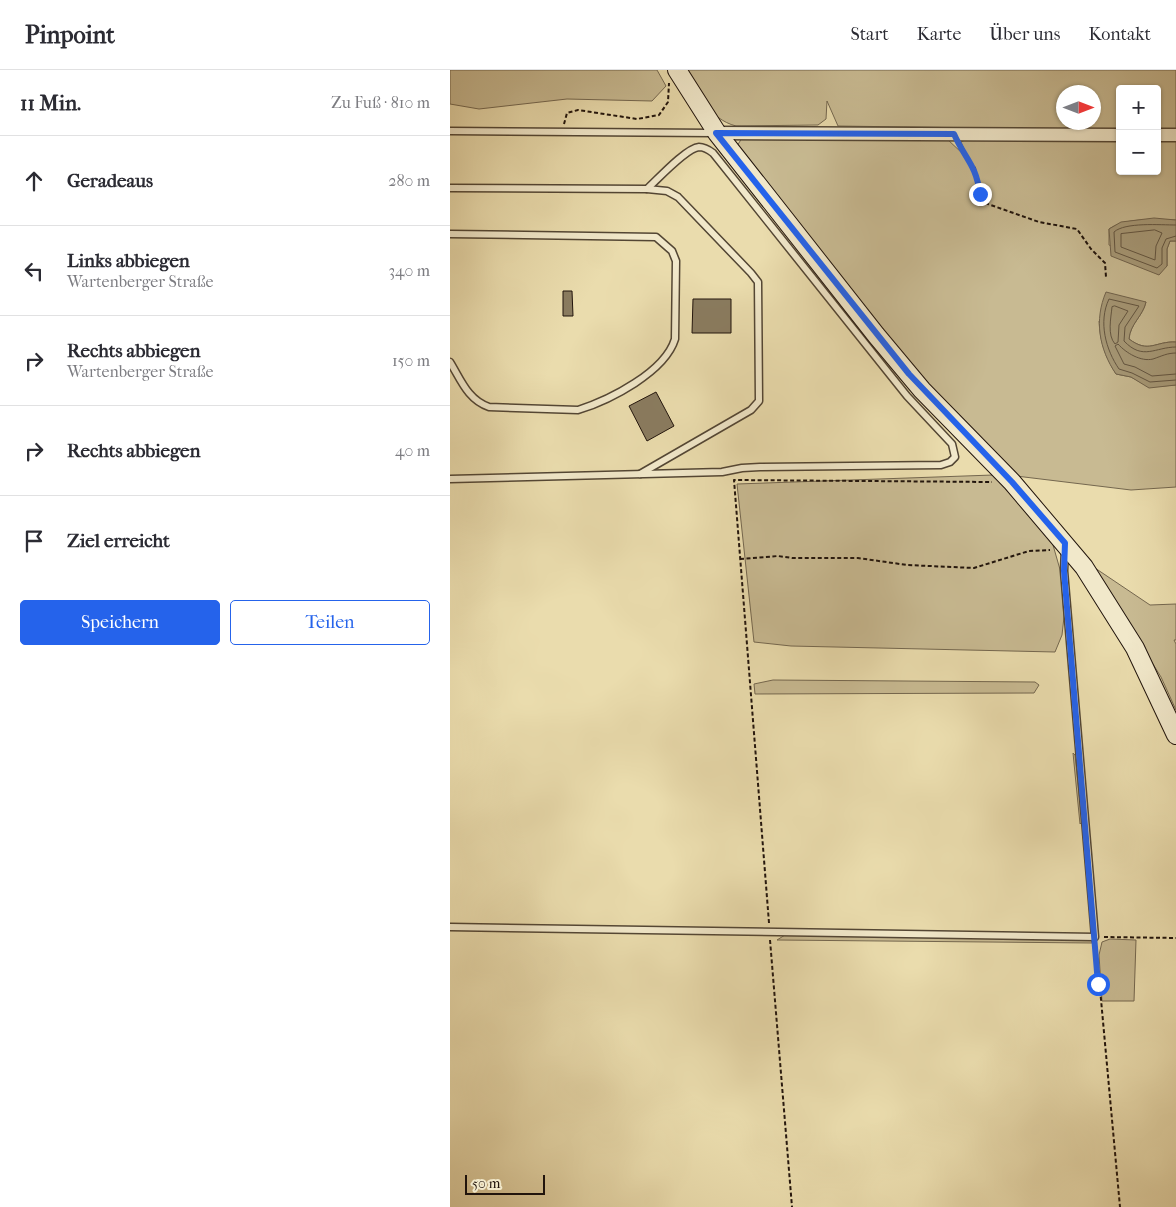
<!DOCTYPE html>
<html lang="de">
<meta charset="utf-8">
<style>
:root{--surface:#fff;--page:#f2f2f3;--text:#2b2b33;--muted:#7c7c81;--line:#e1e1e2;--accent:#2563eb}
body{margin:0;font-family:"IM FELL French Canon",serif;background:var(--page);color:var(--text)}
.controls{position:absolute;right:15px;top:15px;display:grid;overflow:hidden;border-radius:5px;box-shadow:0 1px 4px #0004}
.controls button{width:45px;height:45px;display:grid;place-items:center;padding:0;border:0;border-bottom:1px solid var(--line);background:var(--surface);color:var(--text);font:25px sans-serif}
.compass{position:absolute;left:606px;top:15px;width:45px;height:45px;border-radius:50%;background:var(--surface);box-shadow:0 1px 4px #0004;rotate:90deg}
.scale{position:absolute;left:15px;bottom:12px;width:80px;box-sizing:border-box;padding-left:5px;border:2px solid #21140c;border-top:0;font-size:14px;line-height:18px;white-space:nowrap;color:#21140c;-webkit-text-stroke:4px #f1e8ca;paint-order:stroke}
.stop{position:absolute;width:15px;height:15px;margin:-11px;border:4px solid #2563eb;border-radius:50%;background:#fff}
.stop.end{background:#2563eb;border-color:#fff;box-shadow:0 1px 5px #0008}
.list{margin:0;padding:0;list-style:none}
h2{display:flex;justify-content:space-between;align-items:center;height:65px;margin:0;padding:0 20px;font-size:21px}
h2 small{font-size:16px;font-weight:400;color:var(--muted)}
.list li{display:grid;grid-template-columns:32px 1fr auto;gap:15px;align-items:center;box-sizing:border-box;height:90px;padding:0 20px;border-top:1px solid var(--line)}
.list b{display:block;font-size:19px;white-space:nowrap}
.list p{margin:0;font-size:16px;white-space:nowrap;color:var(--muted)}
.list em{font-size:16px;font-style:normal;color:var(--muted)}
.actions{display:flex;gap:10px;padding:15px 20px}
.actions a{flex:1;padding:11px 0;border:1px solid var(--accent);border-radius:5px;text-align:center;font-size:18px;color:var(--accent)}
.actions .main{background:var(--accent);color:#fff}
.icon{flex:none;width:28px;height:28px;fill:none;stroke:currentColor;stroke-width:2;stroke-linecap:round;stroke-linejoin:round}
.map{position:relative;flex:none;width:726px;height:1137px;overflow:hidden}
header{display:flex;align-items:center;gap:30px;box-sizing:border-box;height:70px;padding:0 25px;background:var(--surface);border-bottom:1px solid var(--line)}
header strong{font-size:24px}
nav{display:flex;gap:28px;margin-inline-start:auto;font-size:18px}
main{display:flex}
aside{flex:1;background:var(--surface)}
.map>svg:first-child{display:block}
.green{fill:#c8ba92;stroke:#74674f;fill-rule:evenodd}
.water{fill:#a69876;stroke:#71634c}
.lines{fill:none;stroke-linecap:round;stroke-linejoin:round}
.shore{stroke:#645641;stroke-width:1}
.building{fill:#8a7c60;stroke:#21140c}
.lane-casing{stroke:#534634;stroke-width:9}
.street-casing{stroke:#534634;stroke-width:15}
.secondary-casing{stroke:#21140c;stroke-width:20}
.path{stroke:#21140c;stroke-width:2;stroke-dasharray:4 2.5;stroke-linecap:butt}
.lane{stroke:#f1e8ca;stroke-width:6}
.street{stroke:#f1e8ca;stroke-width:12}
.secondary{stroke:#f1e8ca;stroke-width:18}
.route{stroke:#2563eb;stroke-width:6}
</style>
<header>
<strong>Pinpoint</strong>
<nav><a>Start</a><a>Karte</a><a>Über uns</a><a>Kontakt</a></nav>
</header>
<main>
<aside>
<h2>11 Min.<small>Zu Fuß · 810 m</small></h2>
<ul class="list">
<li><svg class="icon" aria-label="ahead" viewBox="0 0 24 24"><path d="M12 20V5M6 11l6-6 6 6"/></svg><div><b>Geradeaus</b></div><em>280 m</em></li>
<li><svg class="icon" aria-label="left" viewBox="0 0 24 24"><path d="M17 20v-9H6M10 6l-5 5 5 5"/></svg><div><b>Links abbiegen</b><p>Wartenberger Straße</p></div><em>340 m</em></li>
<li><svg class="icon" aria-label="right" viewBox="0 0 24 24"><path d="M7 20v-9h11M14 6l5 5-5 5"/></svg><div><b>Rechts abbiegen</b><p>Wartenberger Straße</p></div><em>150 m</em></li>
<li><svg class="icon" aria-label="right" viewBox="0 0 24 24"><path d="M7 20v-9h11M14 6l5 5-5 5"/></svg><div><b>Rechts abbiegen</b></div><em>40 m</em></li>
<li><svg class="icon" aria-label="arrive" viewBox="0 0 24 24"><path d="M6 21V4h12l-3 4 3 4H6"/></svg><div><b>Ziel erreicht</b></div></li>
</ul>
<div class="actions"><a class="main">Speichern</a><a>Teilen</a></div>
</aside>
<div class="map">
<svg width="726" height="1137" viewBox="0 0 726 1137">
<rect width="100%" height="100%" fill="#eadcad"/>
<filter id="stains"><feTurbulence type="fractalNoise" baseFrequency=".004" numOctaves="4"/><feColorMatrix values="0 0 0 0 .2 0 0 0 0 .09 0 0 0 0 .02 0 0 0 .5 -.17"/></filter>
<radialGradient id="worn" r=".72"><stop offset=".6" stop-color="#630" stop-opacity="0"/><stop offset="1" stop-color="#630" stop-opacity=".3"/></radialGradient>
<!-- green -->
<g class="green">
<path d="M0 0H207L216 16 202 31 117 29 29 39 0 34Z"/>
<path d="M234 0H726V60H707V19H670V60L388 56 377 31 376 49 368 55 286 56C259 49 248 23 234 0ZM614 22H644V52H614Z"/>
<path d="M292 68 497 69 512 83 515 81 511 72 515 70 670 71V101H707V71H726V150C705 150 676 147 659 159V175L717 196V179L720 171H726V272C705 271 699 284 679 269 680 254 693 246 696 232L649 251C650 271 655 287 666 304L681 307 699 317 726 315V417L681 420 566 406 481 320 287 76Z"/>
<path d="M543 405 599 461 611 503 614 547 612 565 605 582 341 576 304 572 287 414Z"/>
<path d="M642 496 700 535 726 534V570H724L726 574V640L711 607Z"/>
<path d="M323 610 585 612 589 615 584 623 305 624 304 614Z"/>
<path d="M623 683 625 685 632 752 630 754Z"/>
<path d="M335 865 641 870 642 873 327 870Z"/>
<path d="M660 869 686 870 684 931H652L649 885 652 872Z"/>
</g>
<!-- water -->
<g class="water">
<path d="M704 148 726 150V171H720L717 179V196L709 205 661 186 659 159 671 152Z"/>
<path d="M656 222 696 232C693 246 680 254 679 269 699 284 705 271 726 272V315L699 318 681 307 666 304C649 279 644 250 656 222Z"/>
</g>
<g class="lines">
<!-- shore -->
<g class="shore">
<path d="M726 155C710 155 675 152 664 162L665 182 707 198 712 194V178L716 169 726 166"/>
<path d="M705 160 712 163 706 176 705 190 671 177V164Z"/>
<path d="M665 236 678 241 669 255 668 272 665 274C657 265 661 248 662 237Z"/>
<path d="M726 277C705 277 693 291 674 271L675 257 689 236 659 229C648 252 656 280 669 299L682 303 700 312 726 310"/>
<path d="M726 283C717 283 712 286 703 289 691 292 676 283 668 274L665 276 674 294 685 297 702 306 726 304"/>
</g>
</g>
<!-- building -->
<g class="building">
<path d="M113 221H122L123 246H113Z"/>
<path d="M243 229H281V263H242Z"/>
<path d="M206 322 224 356 197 371 179 336Z"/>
</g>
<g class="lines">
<!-- lane casing -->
<g class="lane-casing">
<g id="lane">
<path d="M0 61 264 63"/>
<path d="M0 118 197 119C207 110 236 78 249 77 254 77 259 80 263 83L457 326 502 374 505 387 500 392 491 395 310 397 292 398 272 402 0 409"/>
<path d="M0 164 206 167 222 181 226 191 225 269C215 302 160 330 128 340L39 337C18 330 11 310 0 292"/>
<path d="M190 404 301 340 309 331 308 212 301 203 228 127 217 121 197 119"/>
<path d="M0 857 645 867 614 501 615 479"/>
</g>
</g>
<!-- street casing -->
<g class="street-casing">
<g id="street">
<path d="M267 63 670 65"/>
<path d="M707 65H726"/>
</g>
</g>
<!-- secondary casing -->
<g class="secondary-casing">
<path id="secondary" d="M227 0 267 63 426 265 472 320 562 412 634 497 685 578 726 665"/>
</g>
<!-- path -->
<g class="path">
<path d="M114 54 117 43 128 40 187 49 209 45 218 32 219 13"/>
<path d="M509 75 525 98 530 124 535 133 589 152 627 159 641 179 655 193 656 207"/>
<path d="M290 489 328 486 342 488H408L457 495 524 498 579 481 600 480"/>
<path d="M319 853 284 410 542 412"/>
<path d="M654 867 726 868"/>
<path d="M320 870 342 1137"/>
<path d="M646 875 670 1137"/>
</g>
<!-- lane -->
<use href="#lane" class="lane"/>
<!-- street -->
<use href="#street" class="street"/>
<!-- secondary -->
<use href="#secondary" class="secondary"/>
</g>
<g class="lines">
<!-- route -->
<path class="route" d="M530 124C526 94 515 89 504 64L266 63 459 304 562 412 615 473 614 501 648 914"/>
</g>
<rect width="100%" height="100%" filter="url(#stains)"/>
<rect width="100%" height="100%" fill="url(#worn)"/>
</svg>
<div class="controls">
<button>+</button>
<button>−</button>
</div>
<svg class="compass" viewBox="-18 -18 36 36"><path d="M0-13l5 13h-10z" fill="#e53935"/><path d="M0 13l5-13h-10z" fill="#7c7c81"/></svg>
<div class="scale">50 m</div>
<div class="stop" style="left:648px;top:914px"></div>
<div class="stop end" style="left:530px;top:124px"></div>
</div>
</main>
